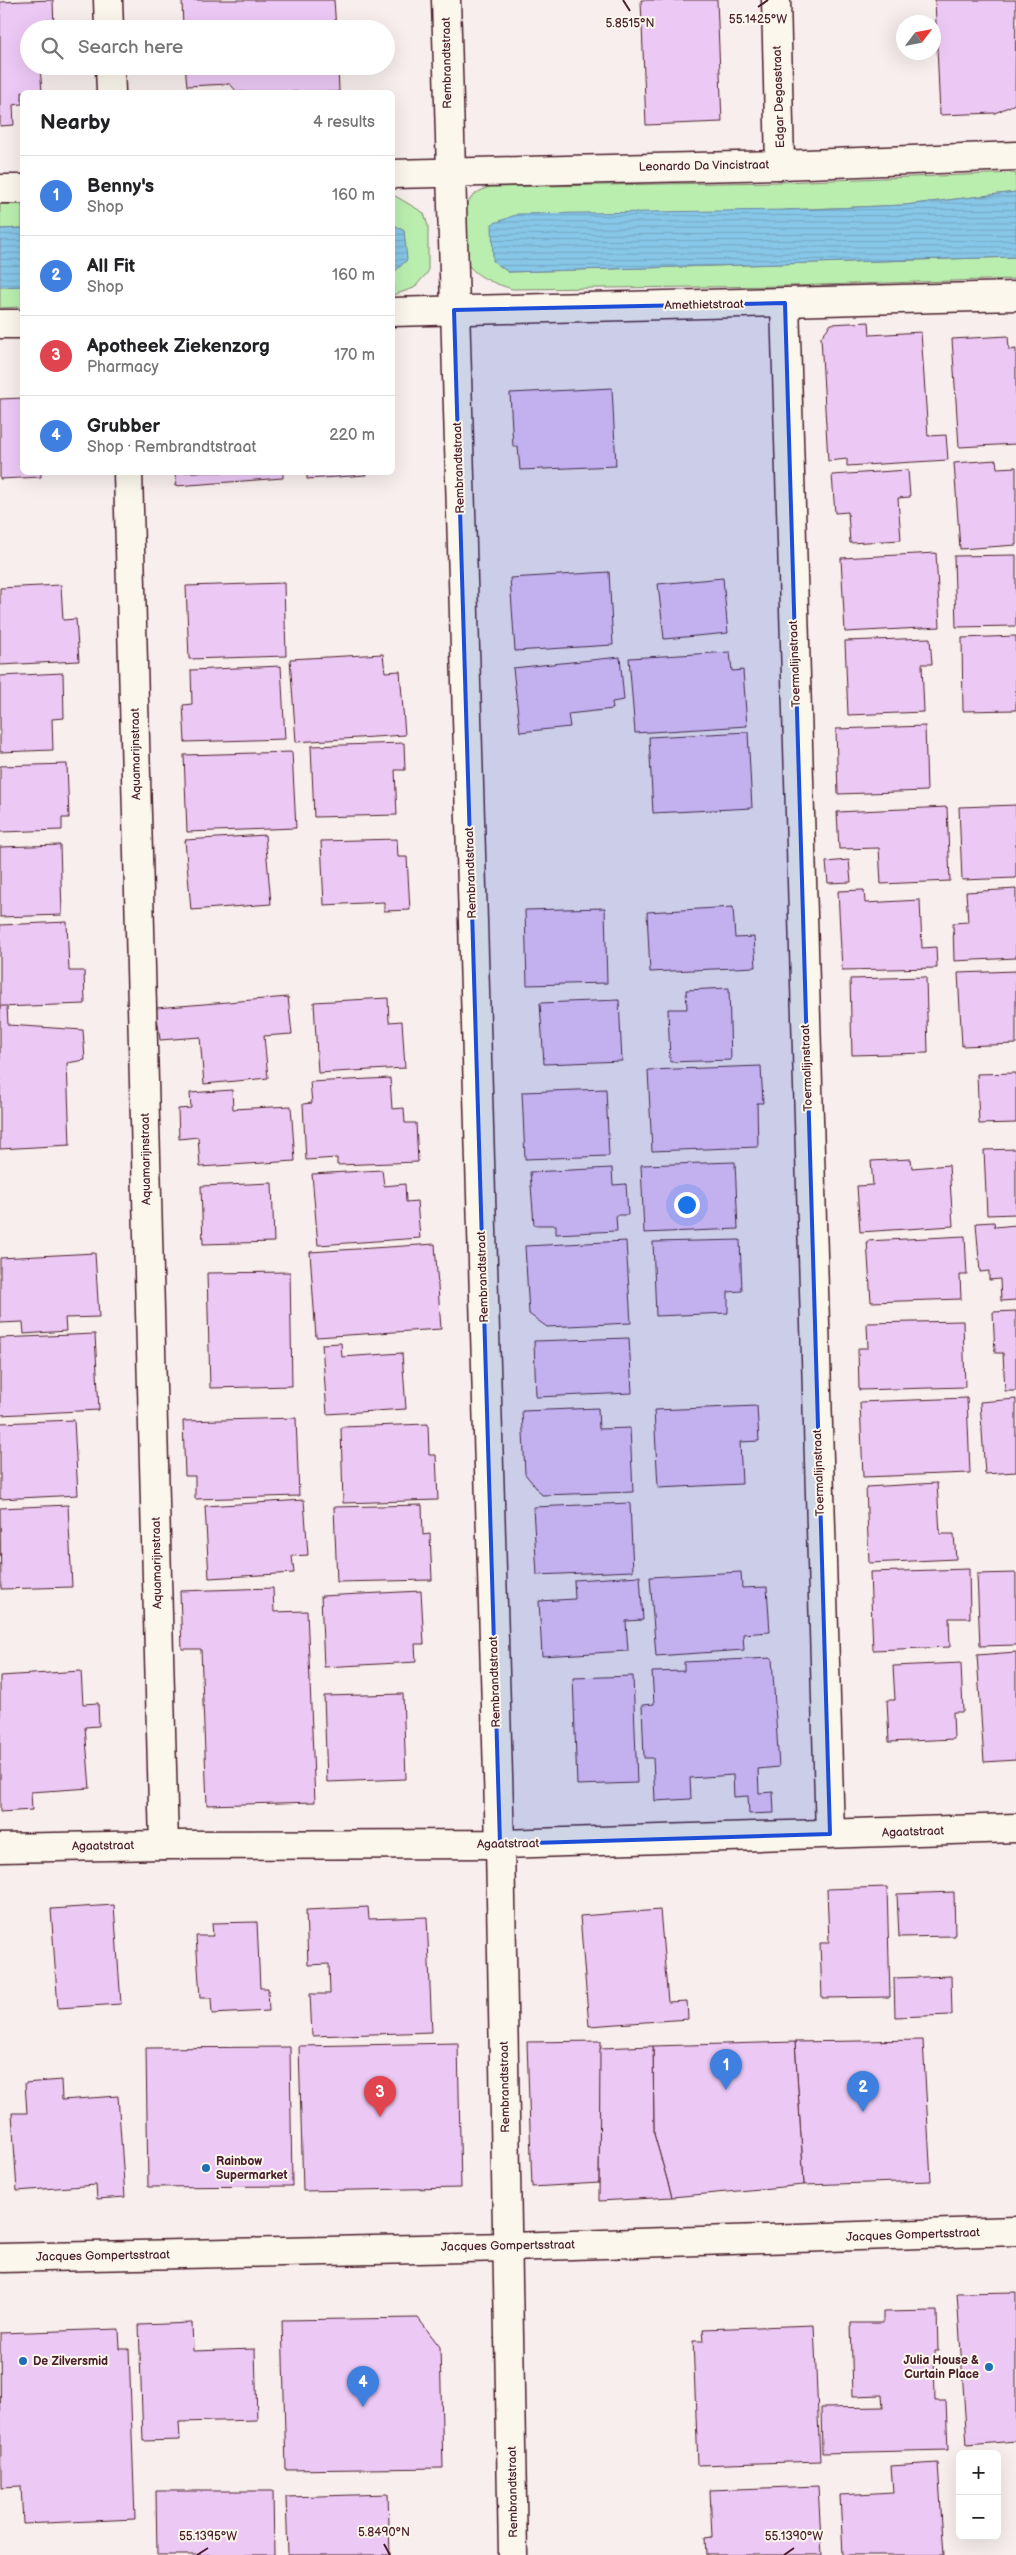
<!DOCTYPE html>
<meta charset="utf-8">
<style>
:root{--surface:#fff;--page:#f6f6f6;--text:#202124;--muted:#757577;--line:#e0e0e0;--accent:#1f6fb2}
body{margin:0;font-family:"Balsamiq Sans",sans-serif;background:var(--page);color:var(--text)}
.controls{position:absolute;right:15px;bottom:15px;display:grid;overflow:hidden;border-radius:8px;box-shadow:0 5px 20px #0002}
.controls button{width:45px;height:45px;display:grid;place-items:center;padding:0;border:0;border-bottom:1px solid var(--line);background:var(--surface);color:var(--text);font:25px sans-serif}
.compass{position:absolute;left:896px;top:15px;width:45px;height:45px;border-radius:50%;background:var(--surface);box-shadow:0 5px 20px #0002;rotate:58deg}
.you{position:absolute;left:686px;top:1204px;width:18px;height:18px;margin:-12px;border:4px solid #fff;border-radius:50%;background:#1a73e8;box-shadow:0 0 0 8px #1a73e833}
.badge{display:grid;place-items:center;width:32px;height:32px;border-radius:50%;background:var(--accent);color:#fff;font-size:16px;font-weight:700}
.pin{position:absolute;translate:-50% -41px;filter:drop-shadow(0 1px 2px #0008)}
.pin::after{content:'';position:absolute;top:26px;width:18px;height:15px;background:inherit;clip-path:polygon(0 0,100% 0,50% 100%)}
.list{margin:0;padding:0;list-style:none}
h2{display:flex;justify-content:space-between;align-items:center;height:65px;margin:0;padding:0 20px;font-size:21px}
h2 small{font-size:16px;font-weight:400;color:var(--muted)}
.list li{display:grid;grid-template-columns:32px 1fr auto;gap:15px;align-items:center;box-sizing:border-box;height:80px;padding:0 20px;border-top:1px solid var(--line)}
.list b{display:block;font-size:19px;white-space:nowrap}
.list p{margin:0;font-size:16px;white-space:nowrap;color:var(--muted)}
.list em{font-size:16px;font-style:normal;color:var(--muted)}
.icon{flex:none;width:28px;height:28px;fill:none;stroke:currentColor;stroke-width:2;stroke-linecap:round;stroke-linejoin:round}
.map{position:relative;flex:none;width:1016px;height:2555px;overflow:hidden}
.search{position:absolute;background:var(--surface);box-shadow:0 5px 20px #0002;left:20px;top:20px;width:375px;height:55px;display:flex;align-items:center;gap:12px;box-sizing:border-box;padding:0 18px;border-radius:28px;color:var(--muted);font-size:19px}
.panel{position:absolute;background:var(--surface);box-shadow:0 5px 20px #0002;left:20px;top:90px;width:375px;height:385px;border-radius:8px}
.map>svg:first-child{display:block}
.grass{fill:#baeeaf;stroke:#82866d}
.water{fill:url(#water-rules);stroke:#6f849c}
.building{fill:#ecc9f5;stroke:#4a1f2b}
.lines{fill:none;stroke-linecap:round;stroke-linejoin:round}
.minor-casing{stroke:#4a1f2b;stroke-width:31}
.minor{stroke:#fbf7ec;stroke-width:28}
.marked{fill:#1d4ed8;fill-opacity:0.2;stroke:#1d4ed8;stroke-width:4;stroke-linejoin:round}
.ticks{fill:none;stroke:#4a1f2b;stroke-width:2}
.poi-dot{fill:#1f6fb2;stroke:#fbf7ec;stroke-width:2}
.labels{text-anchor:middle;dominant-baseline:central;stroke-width:4;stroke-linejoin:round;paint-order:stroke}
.street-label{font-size:12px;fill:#4a1f2b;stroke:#fbf7ec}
.poi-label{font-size:12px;font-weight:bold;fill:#4a1f2b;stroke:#fbf7ec;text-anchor:start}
.ticks-label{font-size:12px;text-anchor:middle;fill:#4a1f2b;stroke:#fbf7ec;stroke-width:4;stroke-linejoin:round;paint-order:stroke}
</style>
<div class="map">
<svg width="1016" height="2555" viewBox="0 0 1016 2555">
<defs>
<pattern id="water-rules" width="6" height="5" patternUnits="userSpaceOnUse" patternTransform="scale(1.25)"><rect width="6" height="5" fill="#87c7e8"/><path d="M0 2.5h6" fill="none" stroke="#76aac7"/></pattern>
</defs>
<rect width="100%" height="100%" fill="#f8eeee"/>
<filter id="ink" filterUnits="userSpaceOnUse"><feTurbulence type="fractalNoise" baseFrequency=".02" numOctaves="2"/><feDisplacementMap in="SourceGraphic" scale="10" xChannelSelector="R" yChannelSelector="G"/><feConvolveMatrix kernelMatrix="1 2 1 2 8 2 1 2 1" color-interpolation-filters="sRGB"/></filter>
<g filter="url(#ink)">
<!-- grass -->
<g class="grass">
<path d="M1016 173V192L905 205 786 210 508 272 1016 257V279L788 286 512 289C497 284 480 279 469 266 454 248 458 208 475 194 479 191 485 189 489 187L780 182Z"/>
<path d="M392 194 424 213 428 226V272L414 288 393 295V273L406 260 404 231 393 224Z"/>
<path d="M0 204H22V228L0 229Z"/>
<path d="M22 286V307L0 308V287Z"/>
</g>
<!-- water -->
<g class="water">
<path d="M1016 192V257L508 272 493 261 492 224 518 214 786 210 905 205Z"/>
<path d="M393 224 404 231 407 260 393 273Z"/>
<path d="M22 228V286L0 287V229Z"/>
</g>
<!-- building -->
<g class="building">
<path d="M53 0 54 29H29V66H40L42 92H22V104L13 105 14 125 0 126V2Z"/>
<path d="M182 0H334L336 29H183Z"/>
<path d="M641 0H717L722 122 646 125Z"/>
<path d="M935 0H1016L1015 104 995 113 940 115Z"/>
<path d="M185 66H338L339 92H237L230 84 187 86Z"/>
<path d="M869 322 870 335 921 332 928 436 946 435 948 460 847 466V459L828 461 821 337 831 324Z"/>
<path d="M1008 336 1009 350 1016 349V444L959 447 952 339Z"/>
<path d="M612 388 616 466 520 470 518 447H513L510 393Z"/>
<path d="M22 398V472H41V477L0 479V399Z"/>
<path d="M996 460 997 468 1016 467V545L960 549 954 463Z"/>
<path d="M908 470 910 497 898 498 901 540 850 543 848 512 835 513 832 475Z"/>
<path d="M175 472H283V478L176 486Z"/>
<path d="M307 472H366V475L307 479Z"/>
<path d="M936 553 940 627 845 632 841 558Z"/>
<path d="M1016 555V626L956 627 954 556Z"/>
<path d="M609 572 613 645 515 651 510 578Z"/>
<path d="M723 578 728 633 664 639 658 584Z"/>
<path d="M284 583 286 656 189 659 186 586Z"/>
<path d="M61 585 63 620 76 619 79 661 0 665V588Z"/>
<path d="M1016 636V710L963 711 962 638Z"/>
<path d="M930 638 932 664H922L924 712 848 715 845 641Z"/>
<path d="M730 652 732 671 743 670 747 726 635 733 629 658Z"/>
<path d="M383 654 385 672 400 671 405 735 296 742 290 659Z"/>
<path d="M620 657 624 700 612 702 613 709 568 714 570 727 520 732 513 668Z"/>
<path d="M281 666 285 739 185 742 183 705 192 704 191 670Z"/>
<path d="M63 673 64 718 52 719 53 750 0 752V676Z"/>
<path d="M925 726 927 791 838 794 836 729Z"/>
<path d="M748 732 752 808 653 813 649 737Z"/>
<path d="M404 743 405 770H395L397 815 314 817 311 746Z"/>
<path d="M292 752 296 828 187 832 184 755Z"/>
<path d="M67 764 69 818H62V830L0 832V766Z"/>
<path d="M1016 805V878L962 880 959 807Z"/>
<path d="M947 807 950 881 881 884 879 848 839 849 837 812Z"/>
<path d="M265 835 271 904 191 910 185 840Z"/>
<path d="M397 839 398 857H407L410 910 384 911V902L324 905 321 841Z"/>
<path d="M60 845 62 915 0 917V847Z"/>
<path d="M849 860 851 882 828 883 826 862Z"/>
<path d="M1016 889V958L954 961 953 923 968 922 966 892Z"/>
<path d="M864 890 865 903 920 900 922 948 936 947 937 968 842 970 838 891Z"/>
<path d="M733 907 735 938 754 937 756 967 650 972 647 912Z"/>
<path d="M605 908 607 983 527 985 525 910Z"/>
<path d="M67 922 69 971H84L85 1004 0 1007V925Z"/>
<path d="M1016 971V1044L962 1046 958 973Z"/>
<path d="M926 977 928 1053 852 1055 850 979Z"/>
<path d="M729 988 731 1060 670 1062 668 1009H687L686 990Z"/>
<path d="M288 997 292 1034 264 1036 268 1078 204 1084 200 1037 160 1040 156 1008Z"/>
<path d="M388 998 389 1022 402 1021 405 1068 318 1073 314 1002Z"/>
<path d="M619 1000 622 1061 544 1064 540 1003Z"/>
<path d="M0 1006H7L8 1025 83 1030 85 1060 67 1063 70 1145 0 1149Z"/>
<path d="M761 1066 763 1103H757L758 1147 652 1151 648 1070Z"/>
<path d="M1016 1073V1123L979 1124 977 1074Z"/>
<path d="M390 1078 392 1109 404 1108 405 1123H416L418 1162 337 1165V1158L306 1160 303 1104 312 1103 310 1082Z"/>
<path d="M606 1089 609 1156 525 1159 522 1092Z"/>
<path d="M232 1090 233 1109 291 1106 295 1161 200 1167 198 1137 179 1139 178 1109 191 1108 190 1093Z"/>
<path d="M1016 1149V1214L987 1215 984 1150Z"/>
<path d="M911 1159 912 1168 949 1165 953 1226 860 1232 857 1186 873 1185 871 1161Z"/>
<path d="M735 1162 738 1229 644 1233 641 1165Z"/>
<path d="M612 1168 613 1185 626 1184 628 1215H616L617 1231 556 1234V1225H534L530 1172Z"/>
<path d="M382 1170 384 1186 405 1184 406 1202 417 1201 420 1238 318 1245 312 1174Z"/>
<path d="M272 1183 274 1242 203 1244 201 1186Z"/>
<path d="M994 1222 995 1227 1016 1225V1300L1001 1301 1000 1279 989 1280V1271L980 1272 976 1223Z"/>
<path d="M965 1236 967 1275H960L961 1299 871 1302 867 1241Z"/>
<path d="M740 1240 742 1291 728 1292V1313L656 1316 653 1242Z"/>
<path d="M626 1241 631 1323 547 1327 529 1314 525 1246Z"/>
<path d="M435 1244 441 1329 316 1337 310 1252Z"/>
<path d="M95 1253 99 1317 65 1318 66 1331 24 1334 23 1322 0 1323V1258Z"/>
<path d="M290 1272 292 1386 210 1388 207 1273Z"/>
<path d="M1016 1311V1391H1005L1003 1353H995L993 1312Z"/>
<path d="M963 1321 965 1387 859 1390 858 1348H868L867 1323Z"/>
<path d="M95 1334 99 1410 0 1415V1338Z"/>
<path d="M629 1338 632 1393 536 1397 534 1341Z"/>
<path d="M341 1343 342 1357 402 1353 406 1409 327 1414 322 1344Z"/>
<path d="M967 1398 970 1473 863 1477 860 1402Z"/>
<path d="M1016 1399V1472L985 1474 980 1402Z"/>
<path d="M757 1406 759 1441 740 1442 742 1484 658 1488 654 1410Z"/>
<path d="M598 1408 599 1429 630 1428 633 1492 542 1495 525 1474 522 1411Z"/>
<path d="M296 1418 299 1496 195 1499V1476H185L183 1421Z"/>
<path d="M74 1420 78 1495 0 1499V1423Z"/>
<path d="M428 1424 429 1455H436L438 1500 343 1503 341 1427Z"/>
<path d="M937 1483 940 1534H954L956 1559 869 1563 866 1487Z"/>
<path d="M304 1500 308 1555 292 1556 294 1573 209 1578 205 1506Z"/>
<path d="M630 1503 633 1571 537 1575 533 1507Z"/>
<path d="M68 1505 72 1587 1 1589 0 1508Z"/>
<path d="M422 1505 423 1535 430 1534 432 1580 337 1582 334 1507Z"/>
<path d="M969 1569 970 1618H949L950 1647 873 1650 870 1572Z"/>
<path d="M741 1572 742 1588 767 1587 770 1632 743 1634 744 1650 656 1656 650 1577Z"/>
<path d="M1016 1573V1645L980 1646 977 1574Z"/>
<path d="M640 1576 643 1620 626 1621 628 1651 542 1656 539 1601 575 1599 574 1580Z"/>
<path d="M273 1588 274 1612 307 1611 315 1802 207 1805 201 1649H182L180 1591Z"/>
<path d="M421 1591 424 1644H415L416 1662 324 1667 321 1596Z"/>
<path d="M1016 1652V1760L984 1762 977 1655Z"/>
<path d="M772 1658 779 1767 758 1769 759 1793 773 1792 774 1813 749 1814 748 1796 734 1797 733 1775 690 1778 691 1799 655 1801 653 1758H644L642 1705 654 1704 652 1672 684 1671V1662Z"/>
<path d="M961 1663 963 1712H953L954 1739 889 1742 887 1700H895L893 1666Z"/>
<path d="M81 1671 83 1704 98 1703 99 1726 85 1727 90 1788 31 1792 32 1810 0 1812V1676Z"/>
<path d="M633 1676 637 1783 577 1785 573 1678Z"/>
<path d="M403 1694 406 1779 327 1782 324 1696Z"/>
<path d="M887 1887 890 1997 822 1998 820 1943H829L827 1889Z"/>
<path d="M954 1892 955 1936 899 1937 897 1894Z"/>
<path d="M114 1905 121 2004 58 2008 51 1909Z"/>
<path d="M368 1907 369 1919 427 1917 432 2032 312 2036 310 1994H330L329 1964 308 1965 306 1910Z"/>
<path d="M660 1910 668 2002 687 2001 688 2019 589 2026 580 1916Z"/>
<path d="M257 1922 260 1988H268L269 2011 212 2014 211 1998H200L196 1936H213L212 1923Z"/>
<path d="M951 1976 952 2015 895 2017 894 1978Z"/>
<path d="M923 2040 931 2181 804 2185 795 2042Z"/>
<path d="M601 2041 599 2183 532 2187 527 2042Z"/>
<path d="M795 2042 804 2185 672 2197 654 2134 653 2046Z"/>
<path d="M458 2043 461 2188 303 2191 299 2046Z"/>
<path d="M653 2046 654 2134 672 2197 599 2201 600 2048Z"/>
<path d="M290 2047 292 2186 148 2187 146 2048Z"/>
<path d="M61 2080 62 2100 118 2096 125 2197 97 2199 96 2185 17 2191 12 2113H27L25 2083Z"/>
<path d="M1016 2292V2441L967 2445 957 2293Z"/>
<path d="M937 2311 938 2351H934L935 2401H946L948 2450 822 2453 821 2408 883 2407 882 2395 853 2396 851 2323H883V2312Z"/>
<path d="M418 2318 440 2347 443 2468 286 2470 282 2320Z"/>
<path d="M192 2323 193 2351 255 2349 257 2420 179 2422 180 2440 143 2441 139 2325Z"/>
<path d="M814 2325 820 2461 698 2465 693 2341H704L703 2329Z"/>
<path d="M119 2329 120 2349H129L135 2519 23 2524 21 2486 1 2487 0 2333Z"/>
<path d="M938 2463 944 2555H843L840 2495 893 2492 891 2466Z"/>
<path d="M818 2486 822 2555H706L705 2538 712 2537 710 2490Z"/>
<path d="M156 2491H273L274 2555H157Z"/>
<path d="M388 2494 390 2555H288L286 2497Z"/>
</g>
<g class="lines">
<!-- minor casing -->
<g class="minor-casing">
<g id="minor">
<path d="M108 0 109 29"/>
<path d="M446 0 500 1844 513 2555"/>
<path d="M776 0 780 165"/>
<path d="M110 66 111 92"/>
<path d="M392 174 780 165 1016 156"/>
<path d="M0 189H22"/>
<path d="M785 303 830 1834"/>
<path d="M392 312 1016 296"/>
<path d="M0 324H22"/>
<path d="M128 472 164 1845"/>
<path d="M0 1848 164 1845 500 1844 1016 1828"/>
<path d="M0 2258 509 2247 1016 2231"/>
</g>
</g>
<!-- minor -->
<use href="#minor" class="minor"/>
</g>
</g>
<!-- marked area -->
<path class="marked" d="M785 303 830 1834 500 1844 454 310Z"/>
<!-- ticks -->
<path class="ticks" d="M623 0 630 11M758 7 768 0M384 2544 390 2555M197 2555 208 2548M784 2555 794 2548"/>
<!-- markers -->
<g class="poi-dot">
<circle cx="206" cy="2168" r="5"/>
<circle cx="23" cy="2361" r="5"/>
<circle cx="989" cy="2367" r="5"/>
</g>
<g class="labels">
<!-- street labels -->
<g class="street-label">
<text transform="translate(447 63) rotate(-91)">Rembrandtstraat</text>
<text transform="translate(779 97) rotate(-92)">Edgar Degasstraat</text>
<text transform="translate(704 166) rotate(-1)">Leonardo Da Vincistraat</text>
<text transform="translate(704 305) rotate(-1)">Amethietstraat</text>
<text transform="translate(459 468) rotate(-92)">Rembrandtstraat</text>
<text transform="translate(795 664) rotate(-92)">Toermalijnstraat</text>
<text transform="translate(136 754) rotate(-91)">Aquamarijnstraat</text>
<text transform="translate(471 873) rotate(-92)">Rembrandtstraat</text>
<text transform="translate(807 1068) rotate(-92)">Toermalijnstraat</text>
<text transform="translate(146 1159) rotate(-91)">Aquamarijnstraat</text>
<text transform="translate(483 1277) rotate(-92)">Rembrandtstraat</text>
<text transform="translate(819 1473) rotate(-92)">Toermalijnstraat</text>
<text transform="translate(157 1563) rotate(-91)">Aquamarijnstraat</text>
<text transform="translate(495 1682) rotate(-92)">Rembrandtstraat</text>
<text transform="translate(913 1832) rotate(-2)">Agaatstraat</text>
<text transform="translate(508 1844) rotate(-1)">Agaatstraat</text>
<text transform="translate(103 1846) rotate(-1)">Agaatstraat</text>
<text transform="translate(505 2087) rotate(-91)">Rembrandtstraat</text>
<text transform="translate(913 2235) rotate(-2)">Jacques Gompertsstraat</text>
<text transform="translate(508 2246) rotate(-1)">Jacques Gompertsstraat</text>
<text transform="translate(103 2256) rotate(-1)">Jacques Gompertsstraat</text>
<text transform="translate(513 2492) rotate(-91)">Rembrandtstraat</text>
</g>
<!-- poi labels -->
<g class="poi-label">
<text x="216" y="2161">Rainbow<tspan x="216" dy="14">Supermarket</tspan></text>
<text x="979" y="2360" text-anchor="end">Julia House &amp;<tspan x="979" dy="14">Curtain Place</tspan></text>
<text x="33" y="2361">De Zilversmid</text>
</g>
</g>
<g class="ticks-label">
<text x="758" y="23">55.1425°W</text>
<text x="630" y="27">5.8515°N</text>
<text x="384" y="2536">5.8490°N</text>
<text x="208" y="2540">55.1395°W</text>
<text x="794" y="2540">55.1390°W</text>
</g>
</svg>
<div class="controls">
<button>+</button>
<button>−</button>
</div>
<svg class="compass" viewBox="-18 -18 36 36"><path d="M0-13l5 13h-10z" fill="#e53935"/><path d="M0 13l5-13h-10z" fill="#757577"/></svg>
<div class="you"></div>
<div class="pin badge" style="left:726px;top:2090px;background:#3f7fe0">1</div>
<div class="pin badge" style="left:863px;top:2112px;background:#3f7fe0">2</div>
<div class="pin badge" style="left:380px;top:2117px;background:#e0444e">3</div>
<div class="pin badge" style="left:363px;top:2407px;background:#3f7fe0">4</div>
<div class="search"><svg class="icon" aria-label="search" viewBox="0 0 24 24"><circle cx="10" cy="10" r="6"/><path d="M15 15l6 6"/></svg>Search here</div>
<section class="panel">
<h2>Nearby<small>4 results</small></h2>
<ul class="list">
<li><span class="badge" style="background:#3f7fe0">1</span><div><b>Benny's</b><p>Shop</p></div><em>160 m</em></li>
<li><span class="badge" style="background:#3f7fe0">2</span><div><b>All Fit</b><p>Shop</p></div><em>160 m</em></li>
<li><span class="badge" style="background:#e0444e">3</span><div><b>Apotheek Ziekenzorg</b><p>Pharmacy</p></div><em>170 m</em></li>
<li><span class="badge" style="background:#3f7fe0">4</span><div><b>Grubber</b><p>Shop · Rembrandtstraat</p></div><em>220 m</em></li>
</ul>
</section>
</div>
